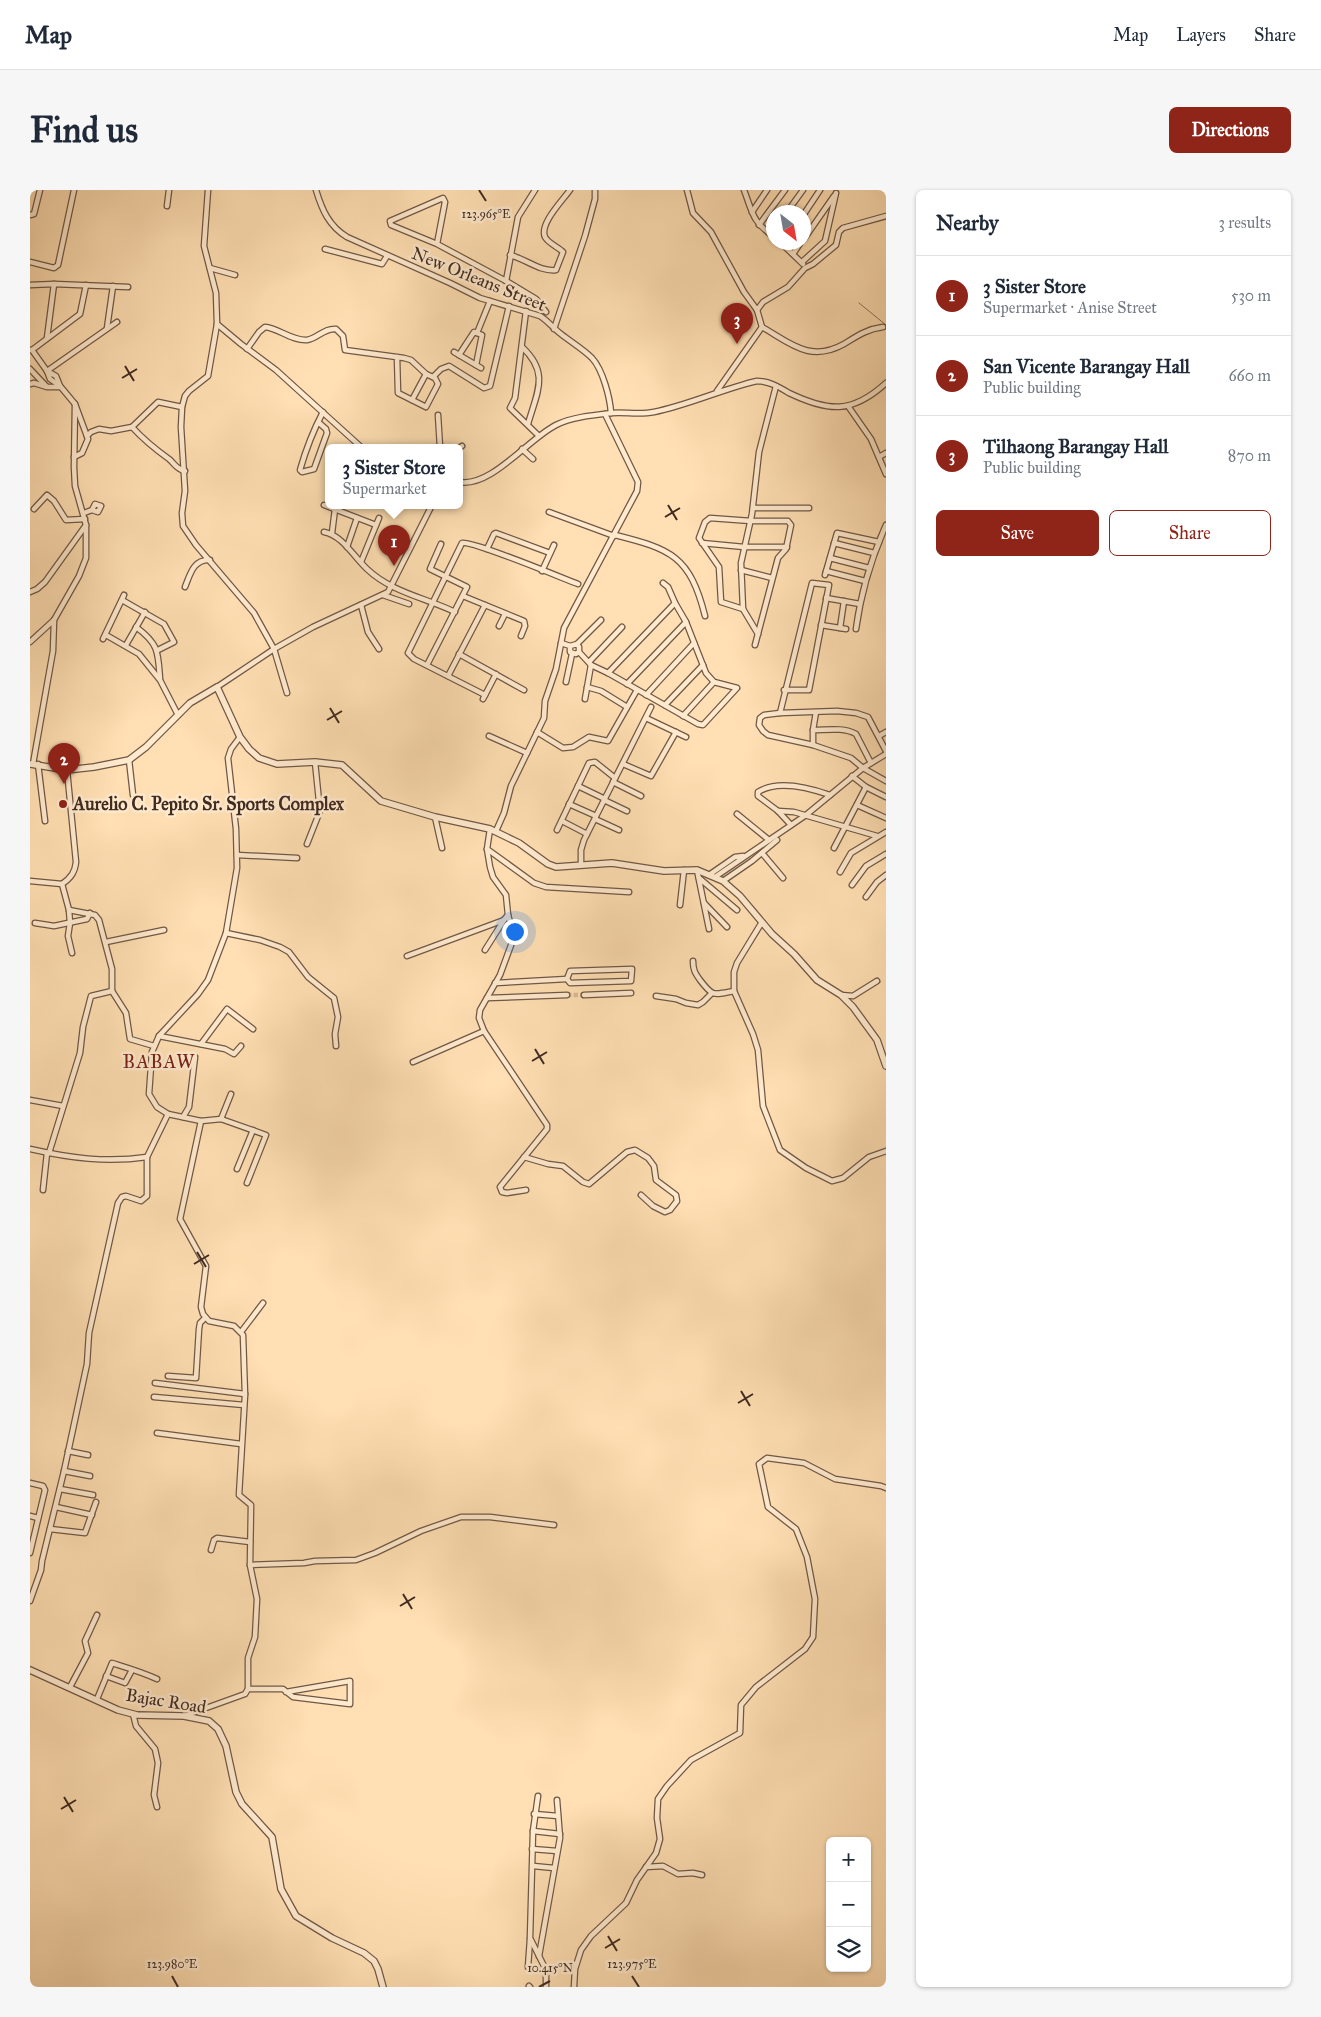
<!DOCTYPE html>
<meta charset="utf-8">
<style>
:root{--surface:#fff;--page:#f6f6f7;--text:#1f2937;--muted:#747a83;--line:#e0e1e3;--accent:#8f2418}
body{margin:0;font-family:"IM FELL Great Primer",serif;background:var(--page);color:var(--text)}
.controls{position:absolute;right:15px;bottom:15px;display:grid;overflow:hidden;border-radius:8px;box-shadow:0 1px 4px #0004}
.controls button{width:45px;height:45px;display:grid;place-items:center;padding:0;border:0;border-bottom:1px solid var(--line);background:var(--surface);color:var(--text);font:25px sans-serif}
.compass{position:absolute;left:736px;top:15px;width:45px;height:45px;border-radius:50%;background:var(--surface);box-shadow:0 1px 4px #0004;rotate:149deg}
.you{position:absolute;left:484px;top:741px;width:18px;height:18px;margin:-12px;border:4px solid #fff;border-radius:50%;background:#1a73e8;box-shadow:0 0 0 8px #1a73e833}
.badge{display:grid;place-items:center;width:32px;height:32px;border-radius:50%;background:var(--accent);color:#fff;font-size:16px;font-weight:700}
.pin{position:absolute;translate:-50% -41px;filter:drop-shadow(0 1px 2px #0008)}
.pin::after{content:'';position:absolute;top:26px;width:18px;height:15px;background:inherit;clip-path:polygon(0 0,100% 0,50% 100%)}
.popup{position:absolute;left:295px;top:254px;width:138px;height:65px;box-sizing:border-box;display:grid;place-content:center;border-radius:8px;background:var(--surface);filter:drop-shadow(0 1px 4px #0005);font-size:16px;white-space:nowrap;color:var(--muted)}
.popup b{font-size:19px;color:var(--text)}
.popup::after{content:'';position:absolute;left:50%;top:100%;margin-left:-10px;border:10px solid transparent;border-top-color:var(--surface)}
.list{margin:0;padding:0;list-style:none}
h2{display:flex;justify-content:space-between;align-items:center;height:65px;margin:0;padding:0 20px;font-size:21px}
h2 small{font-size:16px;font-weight:400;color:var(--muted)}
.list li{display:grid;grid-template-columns:32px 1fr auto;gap:15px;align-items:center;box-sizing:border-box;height:80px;padding:0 20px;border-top:1px solid var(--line)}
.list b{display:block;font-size:19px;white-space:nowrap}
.list p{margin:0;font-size:16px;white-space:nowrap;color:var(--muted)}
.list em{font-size:16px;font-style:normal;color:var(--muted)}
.actions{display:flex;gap:10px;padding:15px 20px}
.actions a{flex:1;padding:11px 0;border:1px solid var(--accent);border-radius:8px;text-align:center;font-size:18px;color:var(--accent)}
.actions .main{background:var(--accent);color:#fff}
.icon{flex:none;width:28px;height:28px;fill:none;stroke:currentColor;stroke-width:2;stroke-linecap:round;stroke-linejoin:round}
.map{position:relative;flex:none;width:856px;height:1797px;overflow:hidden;border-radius:8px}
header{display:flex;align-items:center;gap:30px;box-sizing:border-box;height:70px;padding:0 25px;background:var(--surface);border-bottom:1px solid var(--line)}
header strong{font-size:24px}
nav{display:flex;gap:28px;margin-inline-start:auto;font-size:18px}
.intro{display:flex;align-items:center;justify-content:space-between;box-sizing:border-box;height:120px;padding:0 30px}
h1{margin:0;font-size:35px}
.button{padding:12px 22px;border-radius:8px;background:var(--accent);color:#fff;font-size:18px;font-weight:700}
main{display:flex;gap:30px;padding:0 30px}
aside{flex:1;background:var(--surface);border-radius:8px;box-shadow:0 1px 4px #0004}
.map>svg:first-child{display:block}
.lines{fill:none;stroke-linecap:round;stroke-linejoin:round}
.stream{stroke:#8c725b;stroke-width:1}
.minor-tunnel{stroke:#d9bb96;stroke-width:4.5;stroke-dasharray:4.5 2;stroke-linecap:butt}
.minor-casing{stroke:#705846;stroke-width:7}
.tertiary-casing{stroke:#705846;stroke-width:8}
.minor{stroke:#ffeace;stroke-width:4.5}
.tertiary{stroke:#ffeace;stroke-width:5.5}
.ticks{fill:none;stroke:#402b21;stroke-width:2}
.poi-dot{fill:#8f2418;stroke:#ffeace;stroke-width:2}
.labels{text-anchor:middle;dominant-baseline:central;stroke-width:5;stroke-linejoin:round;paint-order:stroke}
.street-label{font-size:18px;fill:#402b21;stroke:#ffeace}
.poi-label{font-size:18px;font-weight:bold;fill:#402b21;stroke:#ffeace;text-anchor:start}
.neighbourhood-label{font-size:19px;letter-spacing:1px;fill:#7a1f14;stroke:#ffeace}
.ticks-label{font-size:12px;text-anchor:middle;fill:#402b21;stroke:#ffeace;stroke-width:5;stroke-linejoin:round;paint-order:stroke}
</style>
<header>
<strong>Map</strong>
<nav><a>Map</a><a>Layers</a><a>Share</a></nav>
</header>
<div class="intro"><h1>Find us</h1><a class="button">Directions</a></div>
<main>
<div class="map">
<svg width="856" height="1797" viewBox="0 0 856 1797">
<rect width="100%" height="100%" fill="#ffdfb3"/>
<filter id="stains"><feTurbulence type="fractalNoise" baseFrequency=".004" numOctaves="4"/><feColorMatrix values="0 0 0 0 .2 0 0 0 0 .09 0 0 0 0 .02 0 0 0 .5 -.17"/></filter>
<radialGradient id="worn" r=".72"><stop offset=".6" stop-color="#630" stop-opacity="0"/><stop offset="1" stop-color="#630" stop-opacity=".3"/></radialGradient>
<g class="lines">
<!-- stream -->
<path class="stream" d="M829 113 856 135"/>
<!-- minor-tunnel -->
<path class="minor-tunnel" d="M537 805H554"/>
<!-- minor casing -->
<g class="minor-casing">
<g id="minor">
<path d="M178 0 174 56 186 103 187 134 178 186 159 201 155 206 152 217 151 237 155 301 152 323 153 336 166 355 224 423 244 459 257 503"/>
<path d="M286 0C292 20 299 36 317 47L420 93 450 108 510 126C518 131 523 138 531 144 541 152 553 159 562 168 573 180 580 208 581 223"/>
<path d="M657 0 663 23 681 42 714 102 727 120 732 137C760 153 780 173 814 154 827 146 837 139 853 137"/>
<path d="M714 0C723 24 722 31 744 47"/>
<path d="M137 16 139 0"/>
<path d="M722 22 737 0"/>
<path d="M757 22 773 0"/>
<path d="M774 24 790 0"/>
<path d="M0 25 4 24 10 0"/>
<path d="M729 35 755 0"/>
<path d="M774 49 804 6"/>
<path d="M750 52 773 74"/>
<path d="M407 54 415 12 413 8 360 31 361 35 407 54 476 91 506 109 516 122"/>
<path d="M295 59 352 74 357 66"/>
<path d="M763 64 771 52"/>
<path d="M480 65C496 69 510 82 526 80L533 62C528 57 518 53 515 47 509 34 533 10 540 0"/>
<path d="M0 72 24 78 28 75 44 0"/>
<path d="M772 72 795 51 806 3"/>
<path d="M180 78 205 85"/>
<path d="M476 91 488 27 505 0"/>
<path d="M0 95 24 94 98 97"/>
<path d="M727 120 733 112 758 97 775 78 783 74 806 55 809 42 813 38 856 26"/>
<path d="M496 121 485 208 480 218 509 246"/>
<path d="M187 134 211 154 246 180 331 257"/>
<path d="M77 138 83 96"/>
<path d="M524 139 555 46 565 9V0"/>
<path d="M17 148 24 94"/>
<path d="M492 157C520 183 507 202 498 234"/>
<path d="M217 159 229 142 235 137C248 138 262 151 277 150 288 148 294 138 306 139L313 146 315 160 374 168 381 170 396 184 405 188 408 194 396 217 368 203 367 167"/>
<path d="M0 160H2L17 181 20 189 30 196 45 214 58 249 52 263 44 267"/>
<path d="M2 160 50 124 56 95"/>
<path d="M424 162 451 178"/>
<path d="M429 165 444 142 447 143 460 111"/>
<path d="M446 175 452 145 447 143"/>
<path d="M0 179 16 196"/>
<path d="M17 181 87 132"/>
<path d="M17 181 26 186 30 196"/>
<path d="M403 187 411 179 419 176 454 198 460 196 479 116"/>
<path d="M0 194 4 193 17 197H30"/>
<path d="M687 201 732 137"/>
<path d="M382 210 396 184"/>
<path d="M818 216 841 249 856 284"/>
<path d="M408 225 410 257"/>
<path d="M288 232 296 239 297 243 284 279 272 282 270 280C276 259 283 241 293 222"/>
<path d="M102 237C113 249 125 259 139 269 145 274 146 279 155 281"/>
<path d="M57 246 61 242 69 239 81 241 102 237 128 212 152 217"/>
<path d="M429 258 432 256"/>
<path d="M492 259 503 269"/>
<path d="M849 267 856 263"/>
<path d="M429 292C461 298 498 249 526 235 542 227 564 225 582 223 596 222 610 225 624 222 659 215 692 199 727 191 739 191 749 197 759 203 799 222 822 224 856 193"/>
<path d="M294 315 346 335"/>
<path d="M723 318H779"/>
<path d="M4 319 17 305 24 311 36 330 55 329"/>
<path d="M519 322 584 346"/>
<path d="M54 323 62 320 68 322 71 316 65 314 62 320"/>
<path d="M294 342C312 345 324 367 337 379 361 402 396 408 425 422"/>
<path d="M302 343 305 319"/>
<path d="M585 345C641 359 660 366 675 426"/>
<path d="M672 353 714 357H757"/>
<path d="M804 353 844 363"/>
<path d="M317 357 327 328"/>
<path d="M457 359 464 344 466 343 520 363"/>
<path d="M800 368 839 378"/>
<path d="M331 372 349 328"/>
<path d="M711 380 742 388"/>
<path d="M512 381 524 355"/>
<path d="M796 381 835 391"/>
<path d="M795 385 807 343 849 352"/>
<path d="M155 397C160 385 163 369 180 370"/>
<path d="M0 402 7 399 15 392 56 335"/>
<path d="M353 405 379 414"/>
<path d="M433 406 494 431 495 436 491 446"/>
<path d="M796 408 830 414"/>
<path d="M92 410 134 434 144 452 128 460"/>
<path d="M331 415 338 442 349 459"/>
<path d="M713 419 691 412 689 377 669 348 675 332 680 328 721 331H758L761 335 756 359 748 368 725 455"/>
<path d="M791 435 816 439"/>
<path d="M469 436 475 424"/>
<path d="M106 437C129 454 128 462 130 489"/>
<path d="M810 438 814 411"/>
<path d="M826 439C831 402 841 369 856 335"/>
<path d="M728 444 713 419 711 373 722 324 729 262 746 196"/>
<path d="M76 445 109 464 130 490 148 525"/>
<path d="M73 449 94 405"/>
<path d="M0 452 24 430 49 386 56 368V335L45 296 44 277 45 214"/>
<path d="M531 453 540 456 547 454 549 457V462L546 464 540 462V456"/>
<path d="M547 454 571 430"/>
<path d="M96 455 115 422"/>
<path d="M549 462 561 475 578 483 668 534 673 535 707 498 684 492 676 483 656 432 645 413 638 397 633 393"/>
<path d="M429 464 494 500"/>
<path d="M559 472 592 437"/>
<path d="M397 475 437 397 400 379 411 354"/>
<path d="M578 483 645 413"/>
<path d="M418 486 455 415"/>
<path d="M536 492 542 464"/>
<path d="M597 494 656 432"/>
<path d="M187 497 244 459 283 437 358 402 402 315"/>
<path d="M557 497 571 501 597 517"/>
<path d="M455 505 384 469 378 463 432 353C441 350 532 388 548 394"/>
<path d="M616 505 664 453"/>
<path d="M453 509 466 484"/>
<path d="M555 509 561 475"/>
<path d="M635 515 673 475"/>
<path d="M750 523 782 393 799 395 779 500H754"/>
<path d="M653 526 684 492"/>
<path d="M616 528 656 547"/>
<path d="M783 540C797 540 813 537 826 544L841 573"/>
<path d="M507 542 533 558 543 557 559 547 578 551 607 500"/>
<path d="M459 546 497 563"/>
<path d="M849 546 856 542"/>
<path d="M210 547 201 559 198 568 206 639 207 678 196 743 178 790 168 804 129 846 122 862 119 904 127 917 138 924 171 931 191 929 236 945 217 993"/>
<path d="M783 555V540L786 522"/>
<path d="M856 561 838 527 826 523 807 521 750 523 734 525 730 528 729 535 733 541 738 545 783 555 821 568 833 578 856 591"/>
<path d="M99 570 103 605"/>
<path d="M3 574 23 461 24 430"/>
<path d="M8 574 15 631"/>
<path d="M593 574 621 586 646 542"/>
<path d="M822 586 836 597 856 607"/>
<path d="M583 592 611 606"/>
<path d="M548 596 575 609"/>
<path d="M574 610 597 621"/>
<path d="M539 614 566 626"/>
<path d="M827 615 856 628"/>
<path d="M748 621 764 622 847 646"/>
<path d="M707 624 739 650"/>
<path d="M405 627 412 658"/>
<path d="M565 629 589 640"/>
<path d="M532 631 557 644"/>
<path d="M761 635 748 621 728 606V602C748 589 780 598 800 605"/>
<path d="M460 639 457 659 460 677 463 687 476 705 478 725 484 747 470 785 450 820 449 828 454 841 517 935V939L470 997 472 1002 477 1003 496 1000"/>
<path d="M527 640 559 573 565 572 585 588"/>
<path d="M466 641 474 623 481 596 514 528 515 511 526 479 534 438 607 301 608 292 575 224"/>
<path d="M277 654 290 621 285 572"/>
<path d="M804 658 836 597"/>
<path d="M457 659 504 693 516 697 599 702"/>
<path d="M732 663 753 688"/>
<path d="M207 665 267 668"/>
<path d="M551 675V660L554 650 621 517"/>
<path d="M667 680 679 739"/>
<path d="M810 682 821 663 856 642"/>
<path d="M679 685 705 667 713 666"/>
<path d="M685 687 776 625 833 578 856 564"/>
<path d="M669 688 707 720"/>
<path d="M0 691 32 694C41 688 45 682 46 672L37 580"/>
<path d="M693 691 722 671 747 650"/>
<path d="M32 694 39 720 40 733 38 746 42 763"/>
<path d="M822 695 836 676 856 664"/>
<path d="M836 707 847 692 856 685"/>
<path d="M674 713 697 737"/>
<path d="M650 715 654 680"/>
<path d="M732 732 707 773 704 782V801L723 844 728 860 733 916 750 960 776 978 802 991 813 988 839 967 856 961"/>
<path d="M5 733 24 736 57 729 60 723"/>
<path d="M196 743 230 750 250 757 259 762 278 787 304 808 308 827 305 844 306 856"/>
<path d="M76 752 134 740"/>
<path d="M455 760 474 730"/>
<path d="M377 766 474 730 478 725"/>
<path d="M663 771C663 780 665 783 670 790 683 807 683 805 704 801"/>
<path d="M602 779 601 791 540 793 537 789 540 781Z"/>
<path d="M465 793 537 789"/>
<path d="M82 801 96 823 100 849 124 856"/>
<path d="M554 805 601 803"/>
<path d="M811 805 823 806 847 791"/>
<path d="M626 806 646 809 656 813 668 815 673 812 682 803"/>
<path d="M457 808 537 805"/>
<path d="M129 846 195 859 204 864 211 856"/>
<path d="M171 854 197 819 223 839"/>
<path d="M383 872 454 841"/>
<path d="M0 910 33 916"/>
<path d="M153 927 159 917 165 867"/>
<path d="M191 929 201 904"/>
<path d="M0 959C39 968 77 973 117 967"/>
<path d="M19 963 50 863 53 837 61 806 82 801V779L69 730 65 725 39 720"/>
<path d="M494 967 518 974 533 976 553 992 559 994 597 962 605 960 618 968 624 976 626 990 646 1005 647 1011 640 1020 635 1022 623 1016 611 1005"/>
<path d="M207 979 223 940"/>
<path d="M13 1000 17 963"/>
<path d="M211 1142 233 1113"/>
<path d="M138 1186 166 1188 169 1139 170 1133 175 1128"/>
<path d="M125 1193 215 1204"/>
<path d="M124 1207 214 1215"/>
<path d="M127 1243 211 1254"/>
<path d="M38 1261 58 1265"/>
<path d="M34 1281 60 1286"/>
<path d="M0 1293 13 1296 15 1300 0 1363"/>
<path d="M30 1299 63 1305"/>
<path d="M26 1317 62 1325"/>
<path d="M0 1326 8 1328"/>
<path d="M20 1339 55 1343 66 1312"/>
<path d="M181 1360 184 1350 187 1348 220 1352"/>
<path d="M220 1375 274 1373 285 1371 326 1370 345 1363 391 1341 431 1327H460L524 1335"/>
<path d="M0 1411 11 1380 12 1371 34 1281 57 1174 59 1143 88 1013 92 1007 96 1006 111 1011 117 1006V967L138 924"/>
<path d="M76 1486 95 1493 102 1480"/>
<path d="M40 1497 58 1463 55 1451 67 1425"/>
<path d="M218 1499H253L263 1507 320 1514V1491L256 1502"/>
<path d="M67 1509 82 1473C98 1478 112 1482 127 1489"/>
<path d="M103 1524 106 1536 125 1559 128 1573 124 1605 127 1617"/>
<path d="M154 1526 215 1504 218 1499V1468L225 1447 227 1409 220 1375 221 1315 209 1305 215 1205 213 1145 204 1136 179 1131 173 1124 171 1117 176 1076 150 1029 171 931"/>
<path d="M508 1606 503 1641 500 1748 516 1780V1797"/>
<path d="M504 1624 528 1626"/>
<path d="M503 1641 530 1644"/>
<path d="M502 1659 527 1661"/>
<path d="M503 1676 524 1678"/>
<path d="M616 1677 633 1676 648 1684 663 1683 672 1685"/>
<path d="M509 1766 530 1648 527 1610"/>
<path d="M498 1777 500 1749"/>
<path d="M499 1796 500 1797"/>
<path d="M544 1797 545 1779 551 1760 561 1746 596 1713 607 1690 626 1663 630 1649 627 1628 628 1609 637 1596 661 1570 710 1543 711 1515 726 1497 775 1459 783 1447 785 1409 777 1367 766 1339 738 1317 729 1274 737 1268 774 1273 805 1289 851 1296 856 1298"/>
</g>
</g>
<!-- tertiary casing -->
<g class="tertiary-casing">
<g id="tertiary">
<path d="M0 574 37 580 64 577 99 570 116 557 160 513 187 497 210 547 219 559 229 568 247 574 285 572 312 575 351 611 405 627 460 639 489 653 518 674 526 677 582 673 634 681 667 680 693 691 710 706 742 744 764 764 787 790 811 805 823 817 847 850 856 876"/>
<path d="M0 1480 88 1520 107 1525 154 1526 179 1531 188 1539 196 1556 206 1602 212 1614 242 1647 251 1699 266 1726 302 1748 334 1763 344 1771 348 1779 353 1797"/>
</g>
</g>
<!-- minor -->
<use href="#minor" class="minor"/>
<!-- tertiary -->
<use href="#tertiary" class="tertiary"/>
</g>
<!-- ticks -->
<path class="ticks" d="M449 0 456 11M95 176 104 191M92 188 107 179M638 315 647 330M635 327 650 318M300 518 309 533M297 530 312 521M505 859 514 874M502 871 517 862M167 1062 176 1077M164 1074 179 1065M711 1201 720 1216M708 1213 723 1204M373 1404 382 1419M370 1416 385 1407M34 1607 43 1622M31 1619 46 1610M578 1746 587 1761M575 1758 590 1749M142 1786 148 1797M602 1786 609 1797M509 1797 520 1791"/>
<!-- markers -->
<circle class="poi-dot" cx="33" cy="614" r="5"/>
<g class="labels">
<!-- street labels -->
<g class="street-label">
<text transform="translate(449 89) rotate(22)">New Orleans Street</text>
<text transform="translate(136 1511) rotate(9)">Bajac Road</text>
</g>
<!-- poi labels -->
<g class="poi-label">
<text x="43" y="614">Aurelio C. Pepito Sr. Sports Complex</text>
</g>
<!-- neighbourhood labels -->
<g class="neighbourhood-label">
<text x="129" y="871">BABAW</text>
</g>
</g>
<g class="ticks-label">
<text x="456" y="28">123.965°E</text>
<text x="142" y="1778">123.980°E</text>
<text x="602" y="1778">123.975°E</text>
<text x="520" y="1782">10.415°N</text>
</g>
<rect width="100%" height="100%" filter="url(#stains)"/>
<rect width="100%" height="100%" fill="url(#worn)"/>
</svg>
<div class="controls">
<button>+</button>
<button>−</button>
<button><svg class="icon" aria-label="layers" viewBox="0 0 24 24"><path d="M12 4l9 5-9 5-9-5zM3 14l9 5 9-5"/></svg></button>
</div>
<svg class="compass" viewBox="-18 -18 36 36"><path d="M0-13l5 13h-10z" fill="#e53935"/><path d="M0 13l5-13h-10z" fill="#747a83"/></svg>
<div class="you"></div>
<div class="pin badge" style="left:364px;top:376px">1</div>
<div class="popup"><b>3 Sister Store</b>Supermarket</div>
<div class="pin badge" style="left:34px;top:594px">2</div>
<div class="pin badge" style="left:707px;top:154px">3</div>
</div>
<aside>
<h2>Nearby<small>3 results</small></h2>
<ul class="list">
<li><span class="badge">1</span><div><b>3 Sister Store</b><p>Supermarket · Anise Street</p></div><em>530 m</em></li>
<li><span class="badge">2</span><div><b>San Vicente Barangay Hall</b><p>Public building</p></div><em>660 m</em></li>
<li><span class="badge">3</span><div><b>Tilhaong Barangay Hall</b><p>Public building</p></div><em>870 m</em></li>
</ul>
<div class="actions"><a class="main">Save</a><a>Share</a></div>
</aside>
</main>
